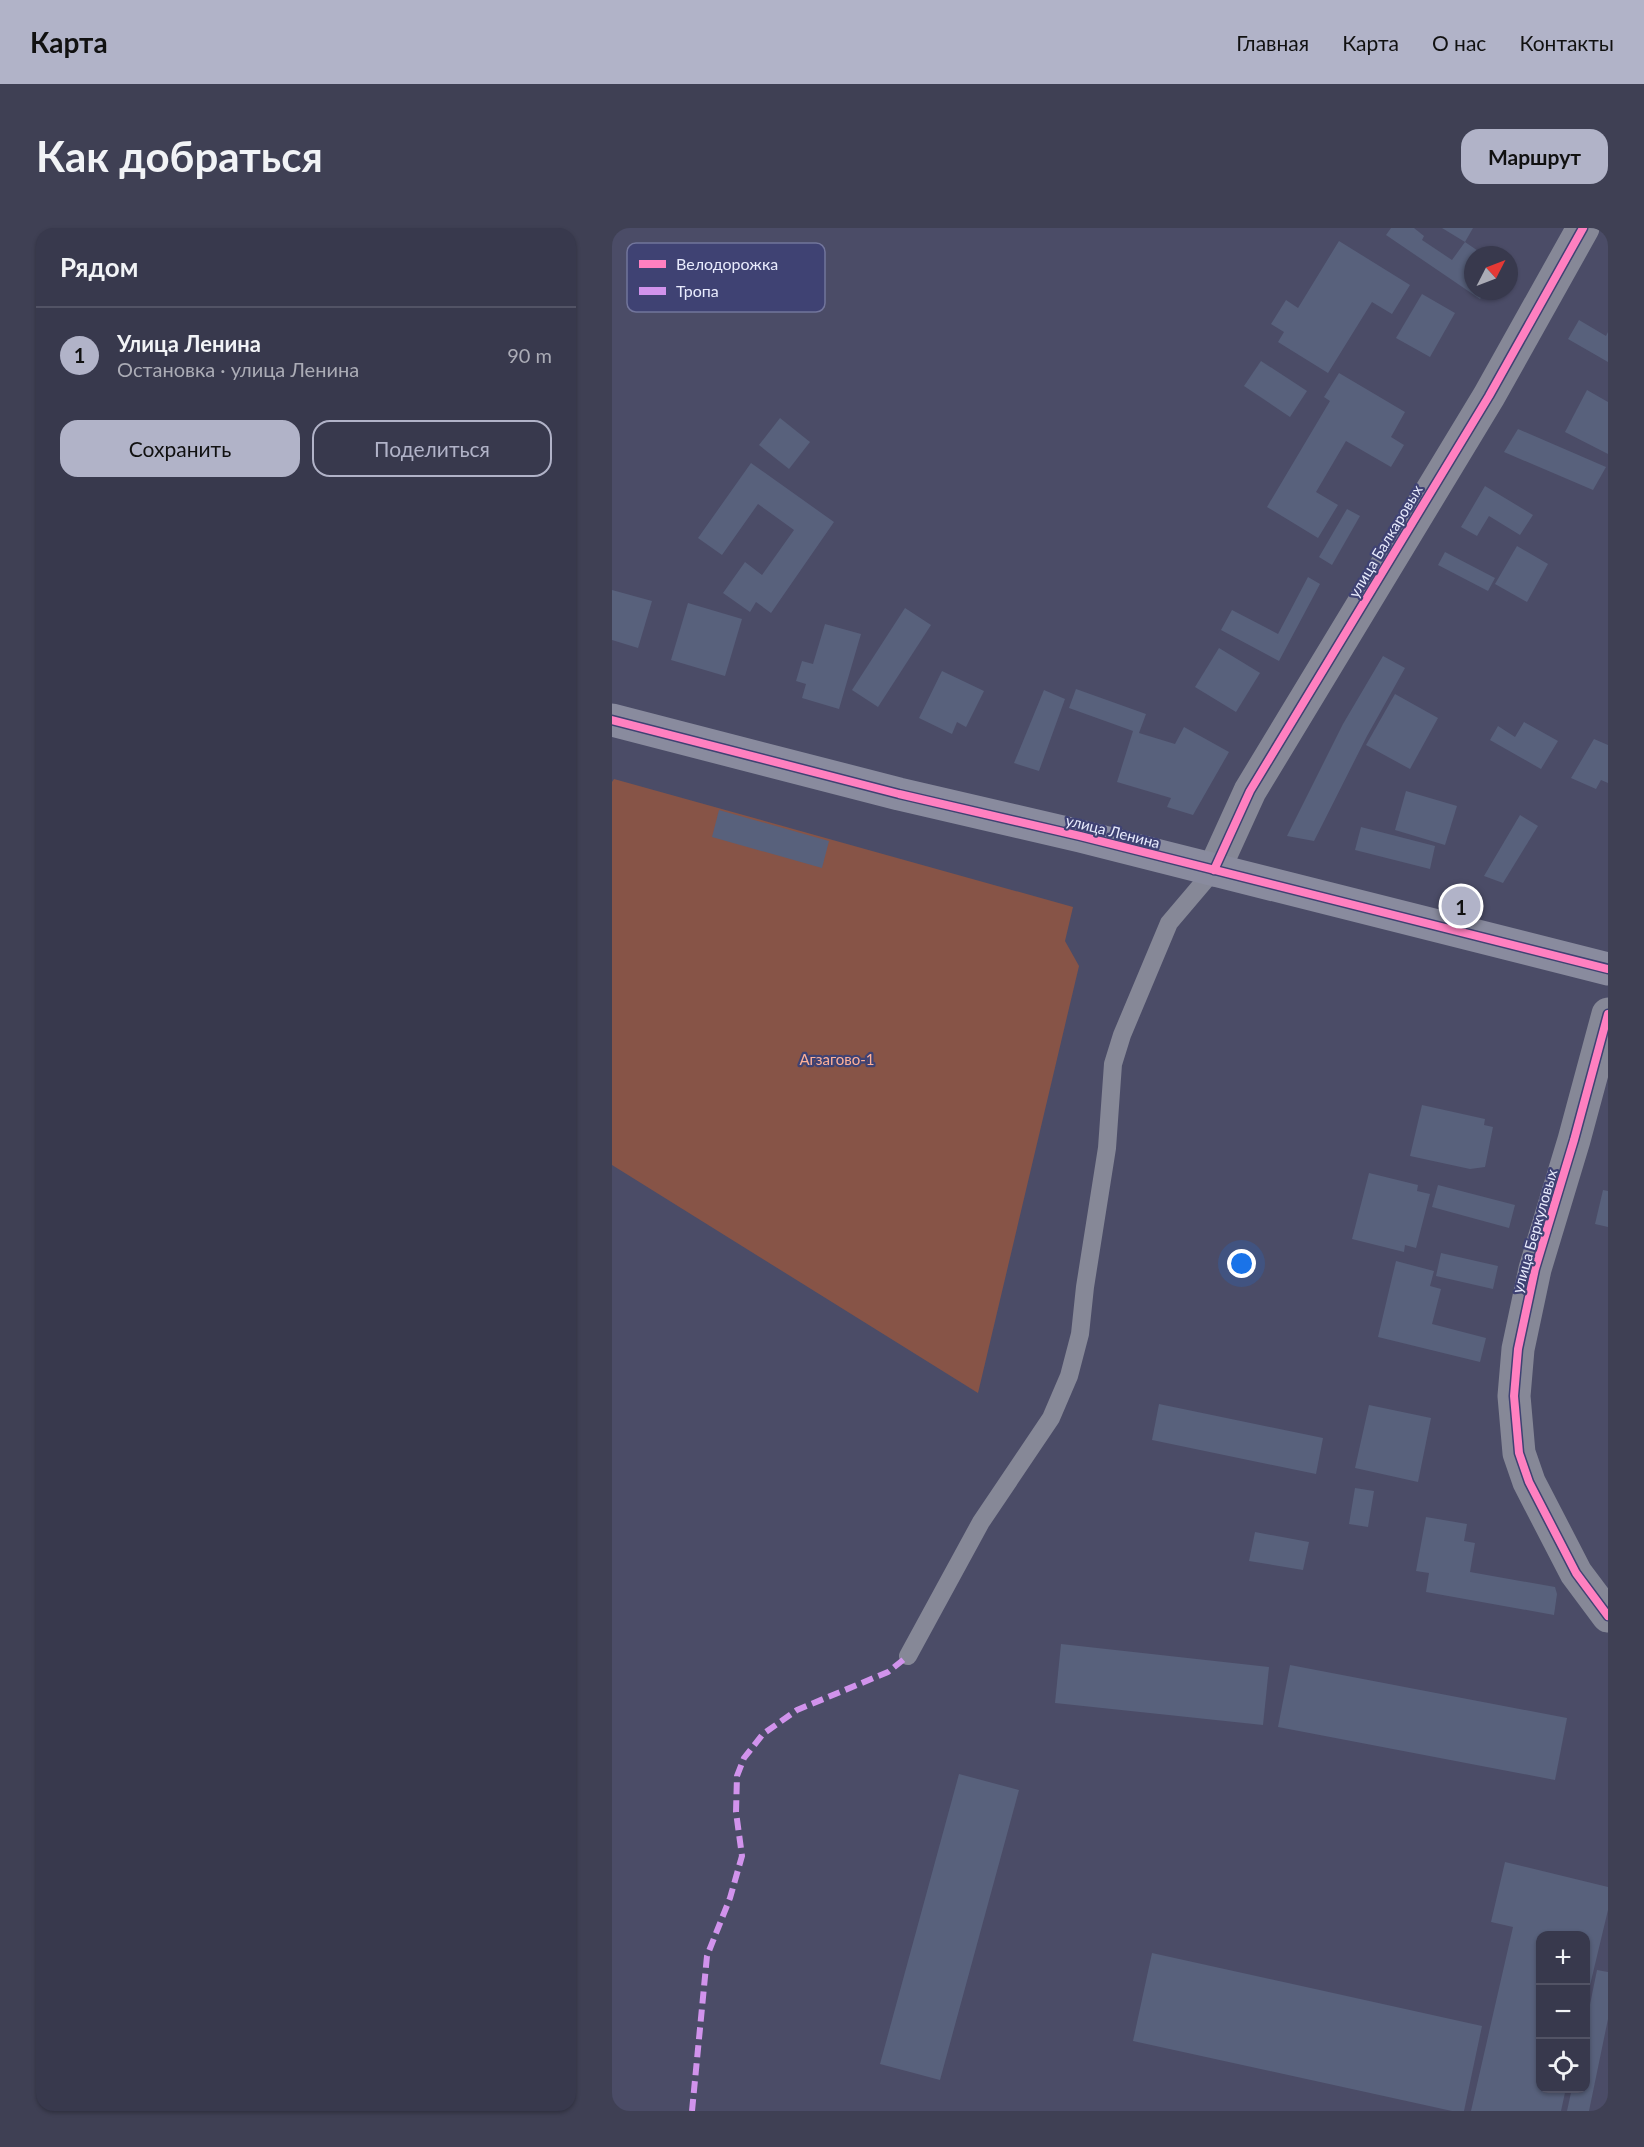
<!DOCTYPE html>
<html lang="ru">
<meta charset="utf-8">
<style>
:root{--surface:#38394d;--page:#3f4054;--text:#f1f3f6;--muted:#abacb6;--line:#525365;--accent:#b1b3c8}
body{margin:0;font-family:Lato,sans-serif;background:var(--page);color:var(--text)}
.controls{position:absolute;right:18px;bottom:18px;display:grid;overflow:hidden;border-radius:12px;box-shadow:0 2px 4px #0004}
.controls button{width:54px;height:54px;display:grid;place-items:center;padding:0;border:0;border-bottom:2px solid var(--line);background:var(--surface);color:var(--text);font:30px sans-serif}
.compass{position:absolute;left:852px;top:18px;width:54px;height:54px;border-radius:50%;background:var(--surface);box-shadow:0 2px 4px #0004;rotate:48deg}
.you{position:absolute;left:630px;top:1036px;width:21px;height:21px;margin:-15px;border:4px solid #fff;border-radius:50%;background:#1a73e8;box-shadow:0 0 0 9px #1a73e833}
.badge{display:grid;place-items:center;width:39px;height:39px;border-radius:50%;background:var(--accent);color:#111;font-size:20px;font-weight:700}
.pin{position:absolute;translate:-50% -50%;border:3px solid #fff;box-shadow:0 2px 6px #0006}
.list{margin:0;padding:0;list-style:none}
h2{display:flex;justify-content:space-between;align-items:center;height:78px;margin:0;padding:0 24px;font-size:26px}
h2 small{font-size:20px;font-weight:400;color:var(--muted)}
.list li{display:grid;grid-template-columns:39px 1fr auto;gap:18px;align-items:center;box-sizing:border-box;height:96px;padding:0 24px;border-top:2px solid var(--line)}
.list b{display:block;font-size:22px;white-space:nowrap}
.list p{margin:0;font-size:20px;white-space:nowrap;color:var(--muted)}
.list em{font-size:20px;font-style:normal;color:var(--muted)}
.actions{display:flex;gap:12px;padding:18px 24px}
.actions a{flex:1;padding:14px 0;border:2px solid var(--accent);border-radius:18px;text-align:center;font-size:21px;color:var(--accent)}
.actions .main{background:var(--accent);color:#111}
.icon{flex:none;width:33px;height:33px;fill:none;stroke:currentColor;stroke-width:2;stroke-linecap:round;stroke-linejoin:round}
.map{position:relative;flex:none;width:996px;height:1883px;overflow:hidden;border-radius:18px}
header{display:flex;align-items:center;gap:36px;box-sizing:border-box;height:84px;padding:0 30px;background:var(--accent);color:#111}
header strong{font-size:28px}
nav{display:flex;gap:33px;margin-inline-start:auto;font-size:21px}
.intro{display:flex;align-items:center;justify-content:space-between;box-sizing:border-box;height:144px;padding:0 36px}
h1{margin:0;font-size:42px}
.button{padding:15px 27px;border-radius:18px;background:var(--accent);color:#111;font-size:21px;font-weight:700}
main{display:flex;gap:36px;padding:0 36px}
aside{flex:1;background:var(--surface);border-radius:18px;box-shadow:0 2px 4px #0004}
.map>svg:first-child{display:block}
.green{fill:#875447}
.building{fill:#58617c}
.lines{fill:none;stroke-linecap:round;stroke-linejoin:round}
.lane{stroke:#868897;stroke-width:18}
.street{stroke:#868897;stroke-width:33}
.secondary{stroke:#898b9e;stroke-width:33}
.quiet{stroke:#d193ec;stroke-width:6;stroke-dasharray:12 6;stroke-linecap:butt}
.cycleway-casing{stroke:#3f4273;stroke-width:11}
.cycleway{stroke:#ff80c0;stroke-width:8}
.labels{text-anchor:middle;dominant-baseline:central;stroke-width:4.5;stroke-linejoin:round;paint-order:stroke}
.street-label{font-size:15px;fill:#e8ebfd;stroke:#3f4273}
.park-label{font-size:15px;fill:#feb198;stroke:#3f4273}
.key{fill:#3f4273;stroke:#72759c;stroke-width:1.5}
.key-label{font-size:16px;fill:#e8ebfd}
</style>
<header>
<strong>Карта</strong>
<nav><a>Главная</a><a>Карта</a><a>О нас</a><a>Контакты</a></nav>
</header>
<div class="intro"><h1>Как добраться</h1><a class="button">Маршрут</a></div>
<main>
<aside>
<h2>Рядом<small></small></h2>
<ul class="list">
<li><span class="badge">1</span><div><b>Улица Ленина</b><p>Остановка · улица Ленина</p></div><em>90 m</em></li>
</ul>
<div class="actions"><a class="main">Сохранить</a><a>Поделиться</a></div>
</aside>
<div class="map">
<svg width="996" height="1883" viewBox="0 0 996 1883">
<rect width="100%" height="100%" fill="#4b4c67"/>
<!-- green -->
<path class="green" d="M2 551 461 679 453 713 467 738 366 1165 0 937V554Z"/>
<!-- building -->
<g class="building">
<path d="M779 0H802L812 8 810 12 840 32 853 14 872 27H861V63H874L868 71 774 7Z"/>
<path d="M830 0H861L853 14Z"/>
<path d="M727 13 798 57 780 86 760 74 716 145 666 114 672 104 659 96 674 72 686 80Z"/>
<path d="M810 66 843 85 818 129 784 110Z"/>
<path d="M967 92 994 108 996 104V134L956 111Z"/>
<path d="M649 133 695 163 678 189 632 158Z"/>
<path d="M727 145 793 184 779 209 792 217 779 239 734 213 704 264 726 277 706 310 655 279 718 173 712 169Z"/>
<path d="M975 162 996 174V226L953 204Z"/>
<path d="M168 190 198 214 177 241 147 217Z"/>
<path d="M906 201 994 239 981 262 892 224Z"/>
<path d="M139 235 222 294 159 385 144 374 138 384 111 365 133 334 150 347 182 302 146 276 110 327 86 310Z"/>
<path d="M873 258 921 287 908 307 877 288 865 308 849 299Z"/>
<path d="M735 281 748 288 720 337 707 329Z"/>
<path d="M905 318 936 336 915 374 883 356Z"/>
<path d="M833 324 883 350 876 363 826 337Z"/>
<path d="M696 349 708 356 667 433 609 402 620 382 666 406Z"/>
<path d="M0 362 40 373 26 420 0 412Z"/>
<path d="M76 375 130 391 113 448 59 432Z"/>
<path d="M293 380 319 397 266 479 240 462Z"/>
<path d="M213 396 249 406 227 481 190 470 194 456 184 453 190 433 201 436Z"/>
<path d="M607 420 648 445 624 484 583 459Z"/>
<path d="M771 428 793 440 755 508 702 613 675 608 731 496Z"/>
<path d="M330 443 372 463 354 499 345 494 340 506 307 490Z"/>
<path d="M464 461 534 486 527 505 563 516 572 499 617 524 581 587 555 579 559 570 505 554 521 503 457 480Z"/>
<path d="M432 462 453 471 427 543 402 535Z"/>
<path d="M783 466 826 490 798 541 754 517Z"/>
<path d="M912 494 946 513 929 541 878 512 886 498 903 509Z"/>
<path d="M982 511 996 517V555L989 552 984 561 959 550Z"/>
<path d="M794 563 845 578 833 617 783 602Z"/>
<path d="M107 582 217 613 210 640 100 609Z"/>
<path d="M908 587 926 598 891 655 872 648Z"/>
<path d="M749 599 823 618 818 641 743 622Z"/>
<path d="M810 877 873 891 872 897 881 899 873 939 858 941 798 928Z"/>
<path d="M757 945 806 957 805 963 818 966 804 1020 793 1017 792 1024 740 1011Z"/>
<path d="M826 957 903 977 897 1000 820 979Z"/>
<path d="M991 962 996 963V999L983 996Z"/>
<path d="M829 1025 886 1038 881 1061 824 1048Z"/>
<path d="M784 1033 822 1043 818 1058 829 1061 820 1096 874 1110 868 1134 766 1109Z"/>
<path d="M547 1176 711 1210 704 1246 540 1212Z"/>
<path d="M757 1177 819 1190 806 1254 743 1240Z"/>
<path d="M743 1260 762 1263 756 1299 737 1296Z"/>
<path d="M814 1289 855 1296 852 1313 863 1315 858 1344 943 1359 945 1366 942 1387 814 1364 817 1345 804 1343Z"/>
<path d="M643 1304 697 1314 691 1342 637 1333Z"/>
<path d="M449 1416 657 1439 651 1497 443 1475Z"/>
<path d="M678 1437 955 1490 943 1552 666 1499Z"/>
<path d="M347 1546 407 1562 328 1852 268 1836Z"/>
<path d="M893 1634 996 1659V1682L974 1774V1707H928V1860H954L949 1883H859L901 1699 879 1694Z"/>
<path d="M540 1725 870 1798 852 1883H840L521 1813Z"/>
<path d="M985 1742 996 1744V1791L977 1883H955L960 1860H974V1796Z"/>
</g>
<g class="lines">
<!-- lane -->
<path class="lane" d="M296 1428 369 1294 439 1190 457 1148 468 1106 473 1059 495 920 501 836 510 807 557 695 602 642"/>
<!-- street -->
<g class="street">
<path d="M602 642 638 563 877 168 971 0"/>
<path d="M996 786 962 912 923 1041 906 1121 902 1168 907 1225 917 1254 964 1345 996 1388"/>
</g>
<!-- secondary -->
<path class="secondary" d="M0 492 287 566 468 608 996 741"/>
<!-- quiet -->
<path class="quiet" d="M80 1883 95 1728 118 1670 130 1628 124 1584 125 1548 132 1530 151 1506 185 1482 276 1444 296 1428"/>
<!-- cycleway casing -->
<g class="cycleway-casing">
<g id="cycleway">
<path d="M0 492 287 566 468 608 996 741"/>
<path d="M602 642 638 563 877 168 971 0"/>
<path d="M996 786 962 912 923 1041 906 1121 902 1168 907 1225 917 1254 964 1345 996 1388"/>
</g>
</g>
<!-- cycleway -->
<use href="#cycleway" class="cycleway"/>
</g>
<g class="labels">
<!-- street labels -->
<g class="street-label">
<text transform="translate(773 313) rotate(-59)">улица Балкаровых</text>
<text transform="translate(501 603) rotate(14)">улица Ленина</text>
<text transform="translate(922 1003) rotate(-74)">улица Беркуловых</text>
</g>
<!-- park labels -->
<g class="park-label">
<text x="225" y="831">Агзагово-1</text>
</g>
</g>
<!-- legend -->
<rect x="15" y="15" width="198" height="69" rx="9" class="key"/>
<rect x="27" y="32" width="27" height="8" fill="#ff80c0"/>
<rect x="27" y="59" width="27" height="8" fill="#d193ec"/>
<g class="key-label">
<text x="64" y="42">Велодорожка</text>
<text x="64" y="69">Тропа</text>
</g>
</svg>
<div class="controls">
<button>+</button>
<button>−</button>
<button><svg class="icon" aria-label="locate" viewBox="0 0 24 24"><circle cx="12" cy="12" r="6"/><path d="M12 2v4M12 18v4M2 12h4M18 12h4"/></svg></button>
</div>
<svg class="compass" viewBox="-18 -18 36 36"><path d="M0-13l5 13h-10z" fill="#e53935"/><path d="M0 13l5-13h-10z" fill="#abacb6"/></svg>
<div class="you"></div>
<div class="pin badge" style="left:849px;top:678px">1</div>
</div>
</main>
